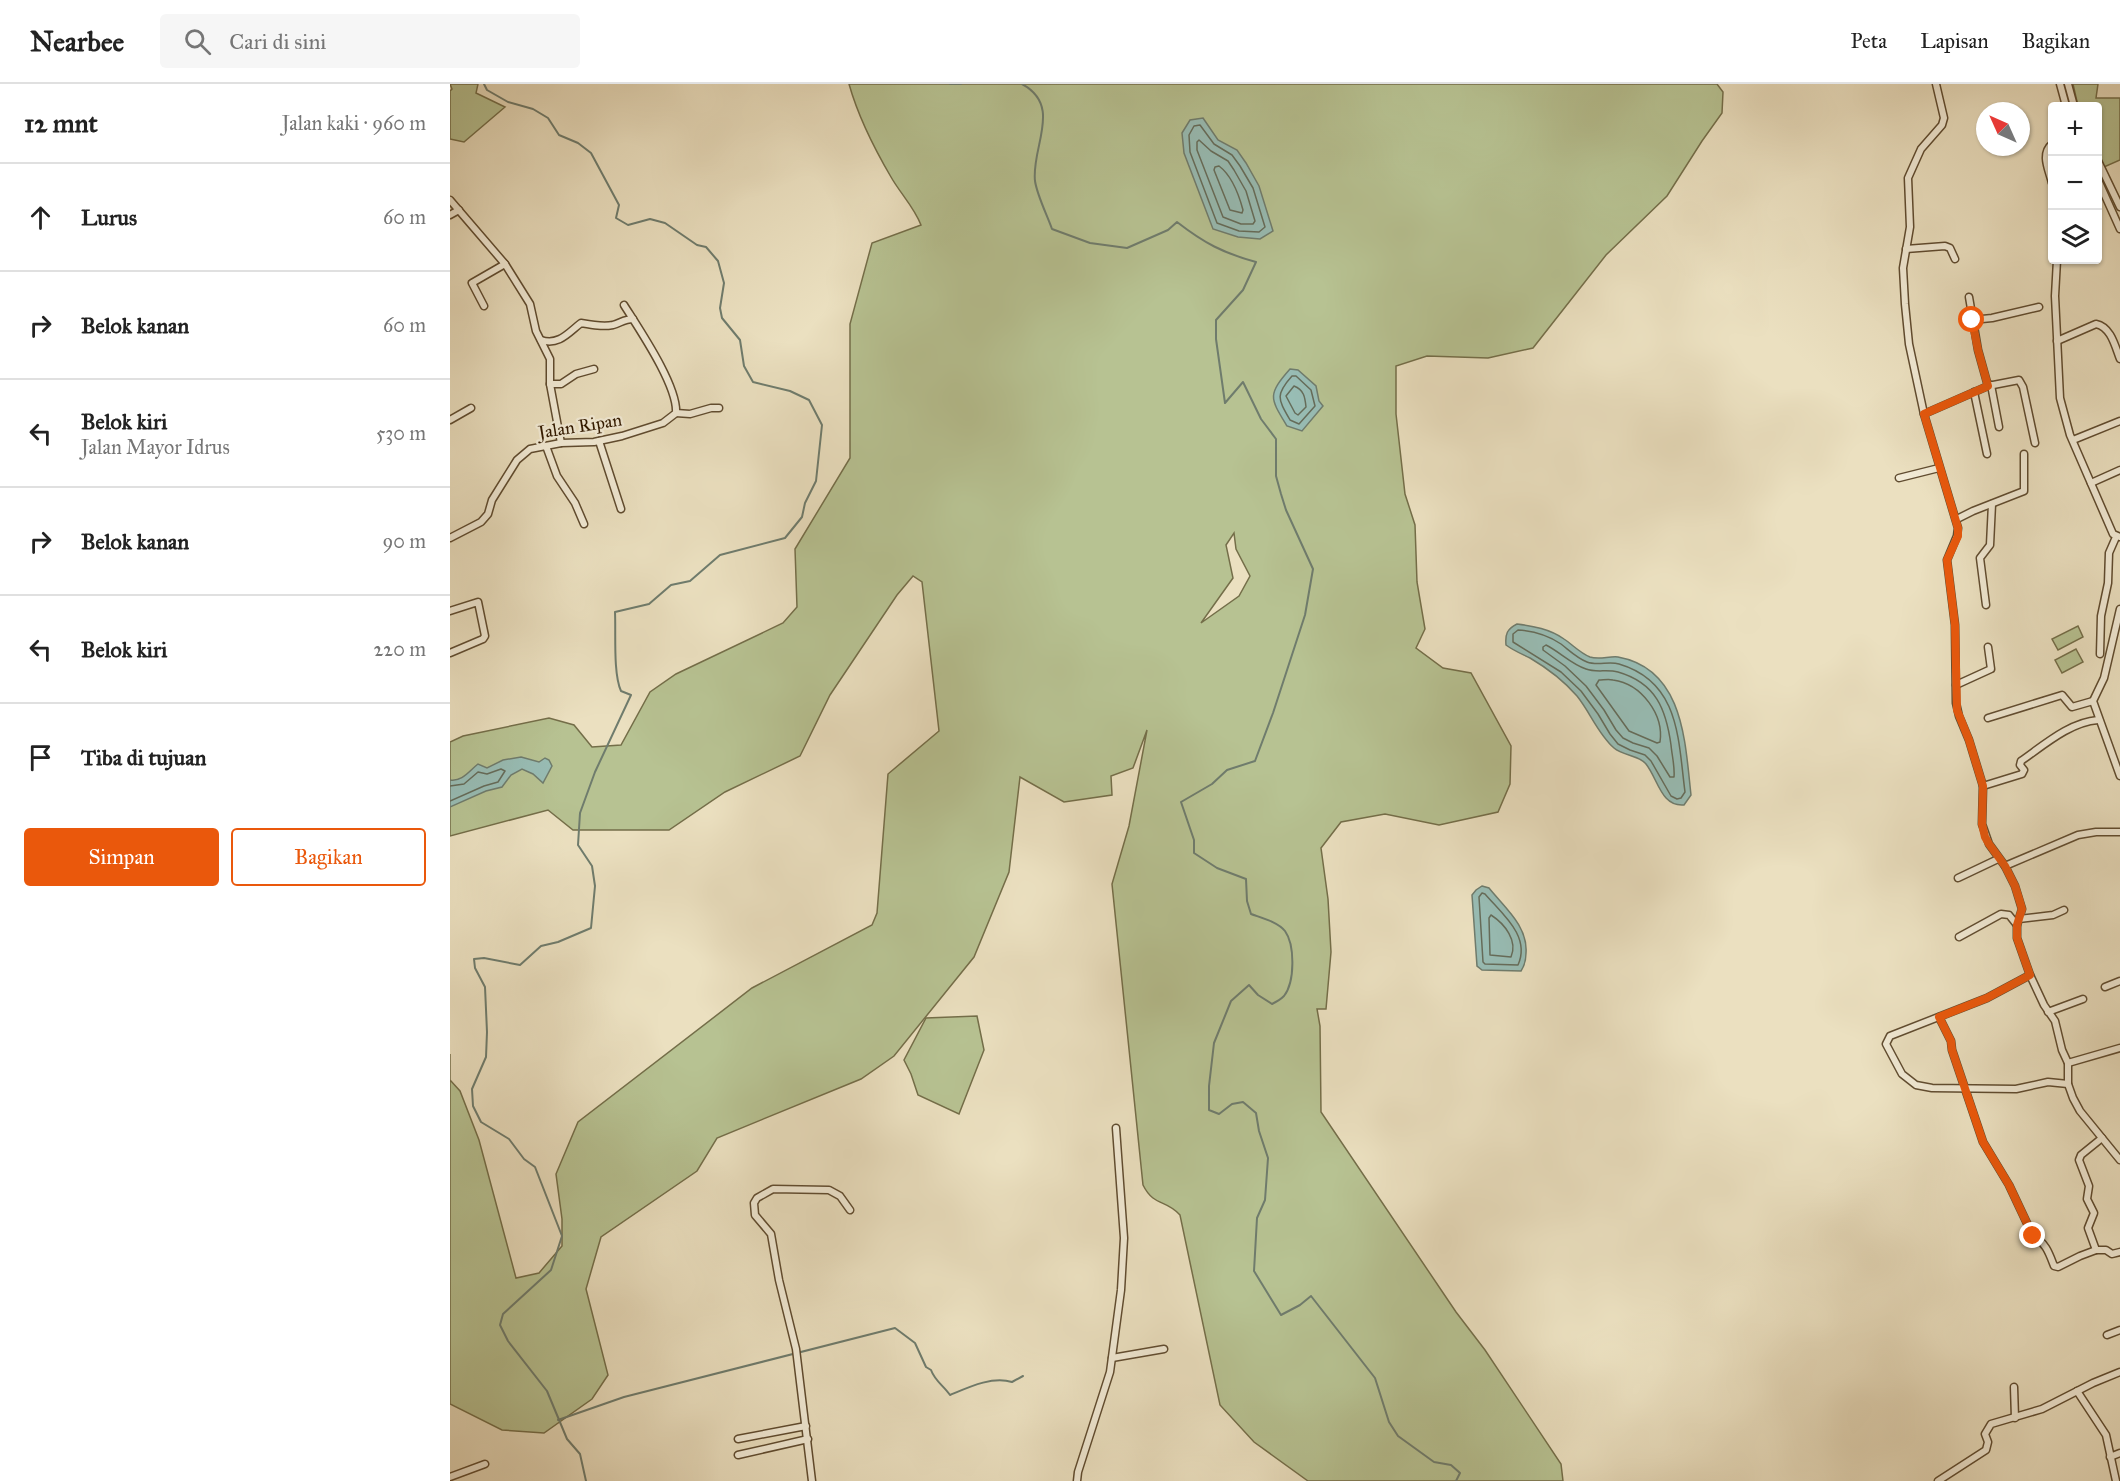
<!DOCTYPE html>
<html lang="id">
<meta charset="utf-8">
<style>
:root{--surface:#fff;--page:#f6f6f6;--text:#222;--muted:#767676;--line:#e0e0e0;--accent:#ea580c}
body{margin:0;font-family:"IM FELL Great Primer",serif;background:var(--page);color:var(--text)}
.controls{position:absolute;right:18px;top:18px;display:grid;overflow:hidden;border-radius:6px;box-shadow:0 2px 4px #0004}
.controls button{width:54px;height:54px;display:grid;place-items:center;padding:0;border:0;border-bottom:2px solid var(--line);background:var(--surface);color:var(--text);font:30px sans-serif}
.compass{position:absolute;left:1526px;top:18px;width:54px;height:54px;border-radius:50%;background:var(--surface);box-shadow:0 2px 4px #0004;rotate:315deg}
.stop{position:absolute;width:18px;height:18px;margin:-14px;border:4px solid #ea580c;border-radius:50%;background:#fff}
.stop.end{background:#ea580c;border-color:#fff;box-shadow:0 2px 6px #0008}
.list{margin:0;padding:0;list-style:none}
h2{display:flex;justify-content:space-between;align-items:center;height:78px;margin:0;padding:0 24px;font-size:26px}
h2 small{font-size:20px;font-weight:400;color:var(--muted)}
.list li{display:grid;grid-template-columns:39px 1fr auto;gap:18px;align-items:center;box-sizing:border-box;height:108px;padding:0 24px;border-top:2px solid var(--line)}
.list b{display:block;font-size:22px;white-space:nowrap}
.list p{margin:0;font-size:20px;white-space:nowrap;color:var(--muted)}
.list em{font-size:20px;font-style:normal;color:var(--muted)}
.actions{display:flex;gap:12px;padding:18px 24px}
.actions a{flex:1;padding:14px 0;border:2px solid var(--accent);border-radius:6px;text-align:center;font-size:21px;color:var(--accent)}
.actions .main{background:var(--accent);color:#fff}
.icon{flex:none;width:33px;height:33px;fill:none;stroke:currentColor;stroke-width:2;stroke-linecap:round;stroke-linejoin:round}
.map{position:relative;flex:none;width:1670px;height:1397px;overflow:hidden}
header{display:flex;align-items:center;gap:36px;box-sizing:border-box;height:84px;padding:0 30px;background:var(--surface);border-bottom:2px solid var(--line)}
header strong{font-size:28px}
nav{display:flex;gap:33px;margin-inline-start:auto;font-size:21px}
.search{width:420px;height:54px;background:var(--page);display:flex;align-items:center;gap:15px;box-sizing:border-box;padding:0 21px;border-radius:6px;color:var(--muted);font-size:22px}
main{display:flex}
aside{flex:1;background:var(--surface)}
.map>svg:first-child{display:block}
.green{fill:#b7c292;stroke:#746e49;stroke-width:1.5;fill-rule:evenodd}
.water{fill:#98bdb5;stroke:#6f7c6d;stroke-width:1.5}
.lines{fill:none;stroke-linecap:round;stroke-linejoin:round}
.shore{stroke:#656c5a;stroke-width:1.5}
.stream{stroke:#6f7c6d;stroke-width:2}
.minor-casing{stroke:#604c30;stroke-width:9}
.minor{stroke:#f2ebd6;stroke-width:6}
.route{stroke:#ea580c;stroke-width:8}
.labels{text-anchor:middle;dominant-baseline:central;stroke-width:4.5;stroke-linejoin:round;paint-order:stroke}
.street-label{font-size:18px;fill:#321a00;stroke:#f2ebd6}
</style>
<header>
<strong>Nearbee</strong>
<div class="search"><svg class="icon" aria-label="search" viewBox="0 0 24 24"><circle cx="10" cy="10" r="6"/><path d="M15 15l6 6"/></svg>Cari di sini</div>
<nav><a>Peta</a><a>Lapisan</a><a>Bagikan</a></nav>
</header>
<main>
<aside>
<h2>12 mnt<small>Jalan kaki · 960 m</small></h2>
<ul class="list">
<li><svg class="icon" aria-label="ahead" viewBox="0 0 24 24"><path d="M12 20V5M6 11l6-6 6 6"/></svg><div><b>Lurus</b></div><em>60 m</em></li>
<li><svg class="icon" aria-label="right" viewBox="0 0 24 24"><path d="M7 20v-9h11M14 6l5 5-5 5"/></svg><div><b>Belok kanan</b></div><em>60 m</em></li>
<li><svg class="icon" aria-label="left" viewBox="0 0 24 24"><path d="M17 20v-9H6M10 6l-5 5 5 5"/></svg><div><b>Belok kiri</b><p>Jalan Mayor Idrus</p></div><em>530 m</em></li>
<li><svg class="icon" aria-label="right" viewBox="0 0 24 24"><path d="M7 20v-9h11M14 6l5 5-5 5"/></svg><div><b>Belok kanan</b></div><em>90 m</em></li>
<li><svg class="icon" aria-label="left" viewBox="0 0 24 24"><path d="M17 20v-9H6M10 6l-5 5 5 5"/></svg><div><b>Belok kiri</b></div><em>220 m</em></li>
<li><svg class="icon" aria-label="arrive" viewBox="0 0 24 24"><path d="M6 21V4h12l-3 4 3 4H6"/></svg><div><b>Tiba di tujuan</b></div></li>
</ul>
<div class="actions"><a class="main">Simpan</a><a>Bagikan</a></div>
</aside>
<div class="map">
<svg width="1670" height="1397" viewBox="0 0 1670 1397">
<rect width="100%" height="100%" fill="#ebe0c0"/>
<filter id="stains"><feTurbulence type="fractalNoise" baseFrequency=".00333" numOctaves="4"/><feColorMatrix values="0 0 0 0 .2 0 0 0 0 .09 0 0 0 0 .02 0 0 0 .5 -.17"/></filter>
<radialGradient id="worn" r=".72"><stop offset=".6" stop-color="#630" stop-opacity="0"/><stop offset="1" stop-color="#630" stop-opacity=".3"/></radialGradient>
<!-- green -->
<g class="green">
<path d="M0 0H28L26 9 55 23 14 58 0 55V7L2 5Z"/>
<path d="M399 0H1267L1273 8 1272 29 1252 57 1217 112 1156 171 1083 264 1038 274 977 272 946 282V330L955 410 965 441 967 498 975 545 966 564 993 584 1021 589 1061 662 1060 700 1048 728 989 741 935 730 891 738 871 764 878 815 881 868 876 925H867L870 942 871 1028 1006 1228 1035 1266 1111 1380 1113 1397H858L804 1358 770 1321 730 1131C716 1115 704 1123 693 1101L662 800 679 742 697 646 683 684 661 692 662 711 614 718 570 693 559 788 524 873 444 972 411 995 267 1054 247 1087 151 1153 136 1205 158 1291 142 1315 94 1349 52 1346 0 1320V970V996L10 1007 29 1056 66 1194 89 1189 112 1162V1135L106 1090 128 1038 302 904 422 841 427 829 438 690 489 647 472 498 463 492 447 511 380 611 350 672 275 708 219 746H123L98 726 0 752V658L13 652 99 634 124 641 142 663 171 661 200 608 226 590 333 539 347 523 345 465 400 374V240L422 159 471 141C464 123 450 109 441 93 424 64 408 32 399 0ZM784 449 786 465 800 492 789 512 751 539 783 494 776 461Z"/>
<path d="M1623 0H1648L1646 14H1670V76L1654 83 1648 69V22H1628Z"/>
<path d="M1628 542 1633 553 1608 566 1602 555Z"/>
<path d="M1626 565 1633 578 1612 589 1605 576Z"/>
<path d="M527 932 534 966 509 1030 468 1011 461 990 454 976 476 934Z"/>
</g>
<!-- water -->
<g class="water">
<path d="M753 34 768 56 787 66 796 79 809 102 823 147 810 155 788 153 763 145 734 69 732 49 740 36Z"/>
<path d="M840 285 848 286 866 302 869 317 873 322 852 347 837 342C820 314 817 311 840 285Z"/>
<path d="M1067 540C1083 542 1100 545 1114 555 1123 561 1130 569 1140 573 1149 576 1159 572 1168 573 1234 585 1235 658 1241 711L1234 721C1211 723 1208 695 1196 680 1189 671 1173 672 1164 664 1148 650 1140 628 1127 612 1114 597 1097 584 1080 574 1072 570 1064 567 1056 561 1055 550 1057 545 1067 540Z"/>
<path d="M71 673 89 678 95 674 99 676 102 682 93 699 83 690 72 685 61 691 52 703 36 707 0 723V696C12 698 19 687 28 680L37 684 53 676Z"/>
<path d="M1032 802 1039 804C1055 824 1078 842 1076 869 1076 877 1075 881 1071 887L1032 886 1027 882 1022 811 1026 806Z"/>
</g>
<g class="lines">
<!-- shore -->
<g class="shore">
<path d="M750 41 764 60 782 71 790 82 803 104 815 143 809 148 789 147 767 139 740 68 739 51 744 42Z"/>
<path d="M749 56 761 67 778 77 784 86 796 107 805 137 803 140H791L773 133 747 66V58Z"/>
<path d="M769 82C781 91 789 111 793 126L792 129 780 126 764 86 765 83Z"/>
<path d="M842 292H846L861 306 865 322 849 340 840 336C828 315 825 311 842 292Z"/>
<path d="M844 302C854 306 855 313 856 323L848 331 845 329 836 312Z"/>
<path d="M1068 546C1083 547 1099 552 1111 560 1120 567 1127 574 1137 578 1147 582 1159 577 1169 580 1230 598 1228 655 1235 708L1231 714 1227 715 1221 712 1201 677 1195 671 1180 666 1168 660 1160 650 1148 630 1131 607 1111 588 1063 558V550Z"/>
<path d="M1096 561C1110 568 1121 580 1136 585 1146 589 1157 585 1168 588 1206 599 1216 625 1221 661 1222 672 1225 683 1224 693H1220L1207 672 1199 664 1183 659 1173 654 1166 646 1154 626 1136 602 1115 582 1093 566V563Z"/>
<path d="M1149 596C1153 596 1159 595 1163 596 1192 600 1214 631 1210 658L1207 659 1179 647 1146 601Z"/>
<path d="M0 702 14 700 28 688 37 690 51 685 55 687 48 698 34 702 0 717"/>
<path d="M1032 809 1035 810C1052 830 1081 852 1068 881L1035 880 1033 878 1029 813Z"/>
<path d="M1041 831C1055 840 1068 857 1061 873L1040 871 1039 834Z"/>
</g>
<!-- stream -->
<g class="stream">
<path d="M34 0 37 6 58 18 83 25 98 34 109 51 128 59 141 69 169 121 166 134 178 141 200 135 215 139 247 161 256 163 268 177 274 199 270 224 272 234 290 256 294 282 303 298 340 307 359 316 372 341 366 397 355 419 352 433 335 454 270 471 240 497 221 501 199 520 165 528C166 550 163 589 171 607L181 611 145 688 130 729 128 761 142 782 145 802 141 844 108 858 91 862 70 881 34 874 24 875 25 884 35 903 37 948 36 973 22 1005 23 1022 31 1038 59 1055 74 1075 85 1083 112 1152 101 1186 53 1230 50 1241 58 1257 97 1307 117 1355 130 1370 136 1397"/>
<path d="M500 0H511"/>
<path d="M572 0C613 22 581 63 585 97 587 111 597 131 602 145L640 159 677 164 718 146 727 138C754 159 773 169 806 178L793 206 766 236V255L775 319 793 298 811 335 826 355V392L831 410 836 426 863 485 855 531 823 629 805 677 777 686 762 700 731 718 744 756V769L767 784 796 795 797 817 801 830C812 834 828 838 835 847 845 861 845 898 834 912 831 915 826 918 822 920L808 911 799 901 781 917 764 959 759 1002V1026L769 1030 782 1020 793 1018 806 1029 809 1047 818 1074 815 1116 807 1134 804 1187 831 1231 850 1221 861 1212 925 1294 939 1338 948 1352 984 1378 1001 1381 1010 1389 1006 1397"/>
<path d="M108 1336 174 1313 445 1244 465 1259 476 1283 481 1286C485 1297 493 1301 500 1311 519 1303 542 1292 562 1298L573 1292"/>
</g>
<!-- minor casing -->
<g class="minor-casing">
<g id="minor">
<path d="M1486 0 1494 34 1492 41 1471 65 1458 94 1460 143 1453 184 1455 220 1459 260 1474 330 1508 444 1507 452 1497 476 1505 541 1506 619 1509 632 1519 656 1533 702 1532 740 1539 760 1555 782 1565 802 1572 825 1567 841V854L1580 891 1594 921 1605 937 1612 966 1618 979V1000L1623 1014 1630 1027 1670 1076"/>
<path d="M1610 0 1616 22"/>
<path d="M1618 0 1624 22"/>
<path d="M1602 60C1590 70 1599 86 1602 99"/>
<path d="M1648 77 1670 123"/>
<path d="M1648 96 1670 145"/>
<path d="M0 116 55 180 80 220 86 247 100 275V300L111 359"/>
<path d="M0 131 9 126"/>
<path d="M1456 165 1495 162 1500 164 1505 175"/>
<path d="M1607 176 1605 212 1610 314 1620 351 1663 450 1670 453"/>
<path d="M1519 213 1528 266 1538 302"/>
<path d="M34 222 22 199 55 180"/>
<path d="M1522 236 1542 234 1589 223"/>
<path d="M91 256C109 262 119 248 131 239 142 241 152 243 163 241 170 239 175 235 183 235"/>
<path d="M1607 257 1646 240C1661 243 1665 262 1670 275"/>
<path d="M100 300H111L126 290 144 285"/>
<path d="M1541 301 1549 343"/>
<path d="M1524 308 1537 370"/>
<path d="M226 329 240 330 261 324H269"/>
<path d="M1474 330 1538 302 1569 296 1573 303 1585 359"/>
<path d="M0 336 21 324"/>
<path d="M1623 356 1670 337"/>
<path d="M149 357 171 425"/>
<path d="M96 362 107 392 125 419 134 440"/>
<path d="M1449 394 1489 384"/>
<path d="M1641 399 1670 386"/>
<path d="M1507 435 1523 427 1574 407V370"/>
<path d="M0 454 31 438 38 430 42 416 67 376 80 365 111 359 144 358 172 352 213 339 226 329C228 302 189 245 174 221"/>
<path d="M1536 521 1530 474 1540 461 1542 420"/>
<path d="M1670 525 1654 594 1643 617 1670 692"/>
<path d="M0 527 28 518 35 552 33 555 0 569"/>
<path d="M1650 570 1651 532 1658 499 1659 469 1666 453"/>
<path d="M1506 601 1541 585 1538 563"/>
<path d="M1538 634 1612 611 1622 623 1643 617"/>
<path d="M1533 702 1572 690 1574 686 1570 681 1571 677C1594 661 1620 638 1648 636"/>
<path d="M1555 782 1628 751 1646 748H1670"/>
<path d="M1508 794 1548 775"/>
<path d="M1569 835 1603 831 1614 826"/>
<path d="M1509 853 1551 830 1559 831 1567 841"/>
<path d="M1580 891 1537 914 1440 952 1436 960 1452 990 1466 1001 1482 1004 1566 1005 1598 998 1618 1000"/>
<path d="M1655 903 1670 897"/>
<path d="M1598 928 1633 915"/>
<path d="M1489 933 1501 957 1502 966 1533 1058 1559 1101 1583 1152C1596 1159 1599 1169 1604 1182L1608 1183 1630 1172 1646 1166H1656L1662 1170 1670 1168"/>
<path d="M1618 979 1670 964"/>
<path d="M1646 1166 1638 1144 1644 1129 1637 1115 1639 1102 1629 1076 1631 1071 1652 1054"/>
<path d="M1657 1251 1670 1246"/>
<path d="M662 1274 714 1265"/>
<path d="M1564 1303 1565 1334"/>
<path d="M1627 1307 1656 1351 1666 1397"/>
<path d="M288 1355 356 1342"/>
<path d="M288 1371 358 1355"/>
<path d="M1660 1373 1670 1369"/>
<path d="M0 1393 35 1380"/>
<path d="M362 1397 346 1265 329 1196 321 1150 305 1131 304 1119 307 1114 323 1105 379 1106 390 1112 400 1126"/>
<path d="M627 1397 628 1388 660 1288 671 1206 674 1154 666 1044"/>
<path d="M1488 1397 1536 1366 1538 1358 1535 1350 1541 1340 1592 1325 1643 1299 1670 1288"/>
</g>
</g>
<!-- minor -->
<use href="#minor" class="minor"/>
</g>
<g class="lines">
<!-- route -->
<path class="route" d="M1522 236 1528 266 1538 302 1474 330 1508 444V452L1497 476 1505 541 1507 626 1519 656 1533 702 1532 740 1535 753 1539 760 1555 782 1565 802 1570 818 1572 825 1567 841V854L1580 891 1537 914 1489 933 1501 957 1502 966 1533 1058 1559 1101 1583 1152"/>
</g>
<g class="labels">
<!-- street labels -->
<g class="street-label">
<text transform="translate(130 342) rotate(-9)">Jalan Ripan</text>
</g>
</g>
<rect width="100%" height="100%" filter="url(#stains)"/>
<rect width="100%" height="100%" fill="url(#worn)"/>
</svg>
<div class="controls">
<button>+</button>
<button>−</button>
<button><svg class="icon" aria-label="layers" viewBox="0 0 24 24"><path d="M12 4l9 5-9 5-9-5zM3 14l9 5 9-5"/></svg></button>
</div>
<svg class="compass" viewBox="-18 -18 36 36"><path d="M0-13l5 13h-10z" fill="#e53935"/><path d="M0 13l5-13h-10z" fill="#767676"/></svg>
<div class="stop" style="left:1522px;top:236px"></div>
<div class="stop end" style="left:1583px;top:1152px"></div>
</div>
</main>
